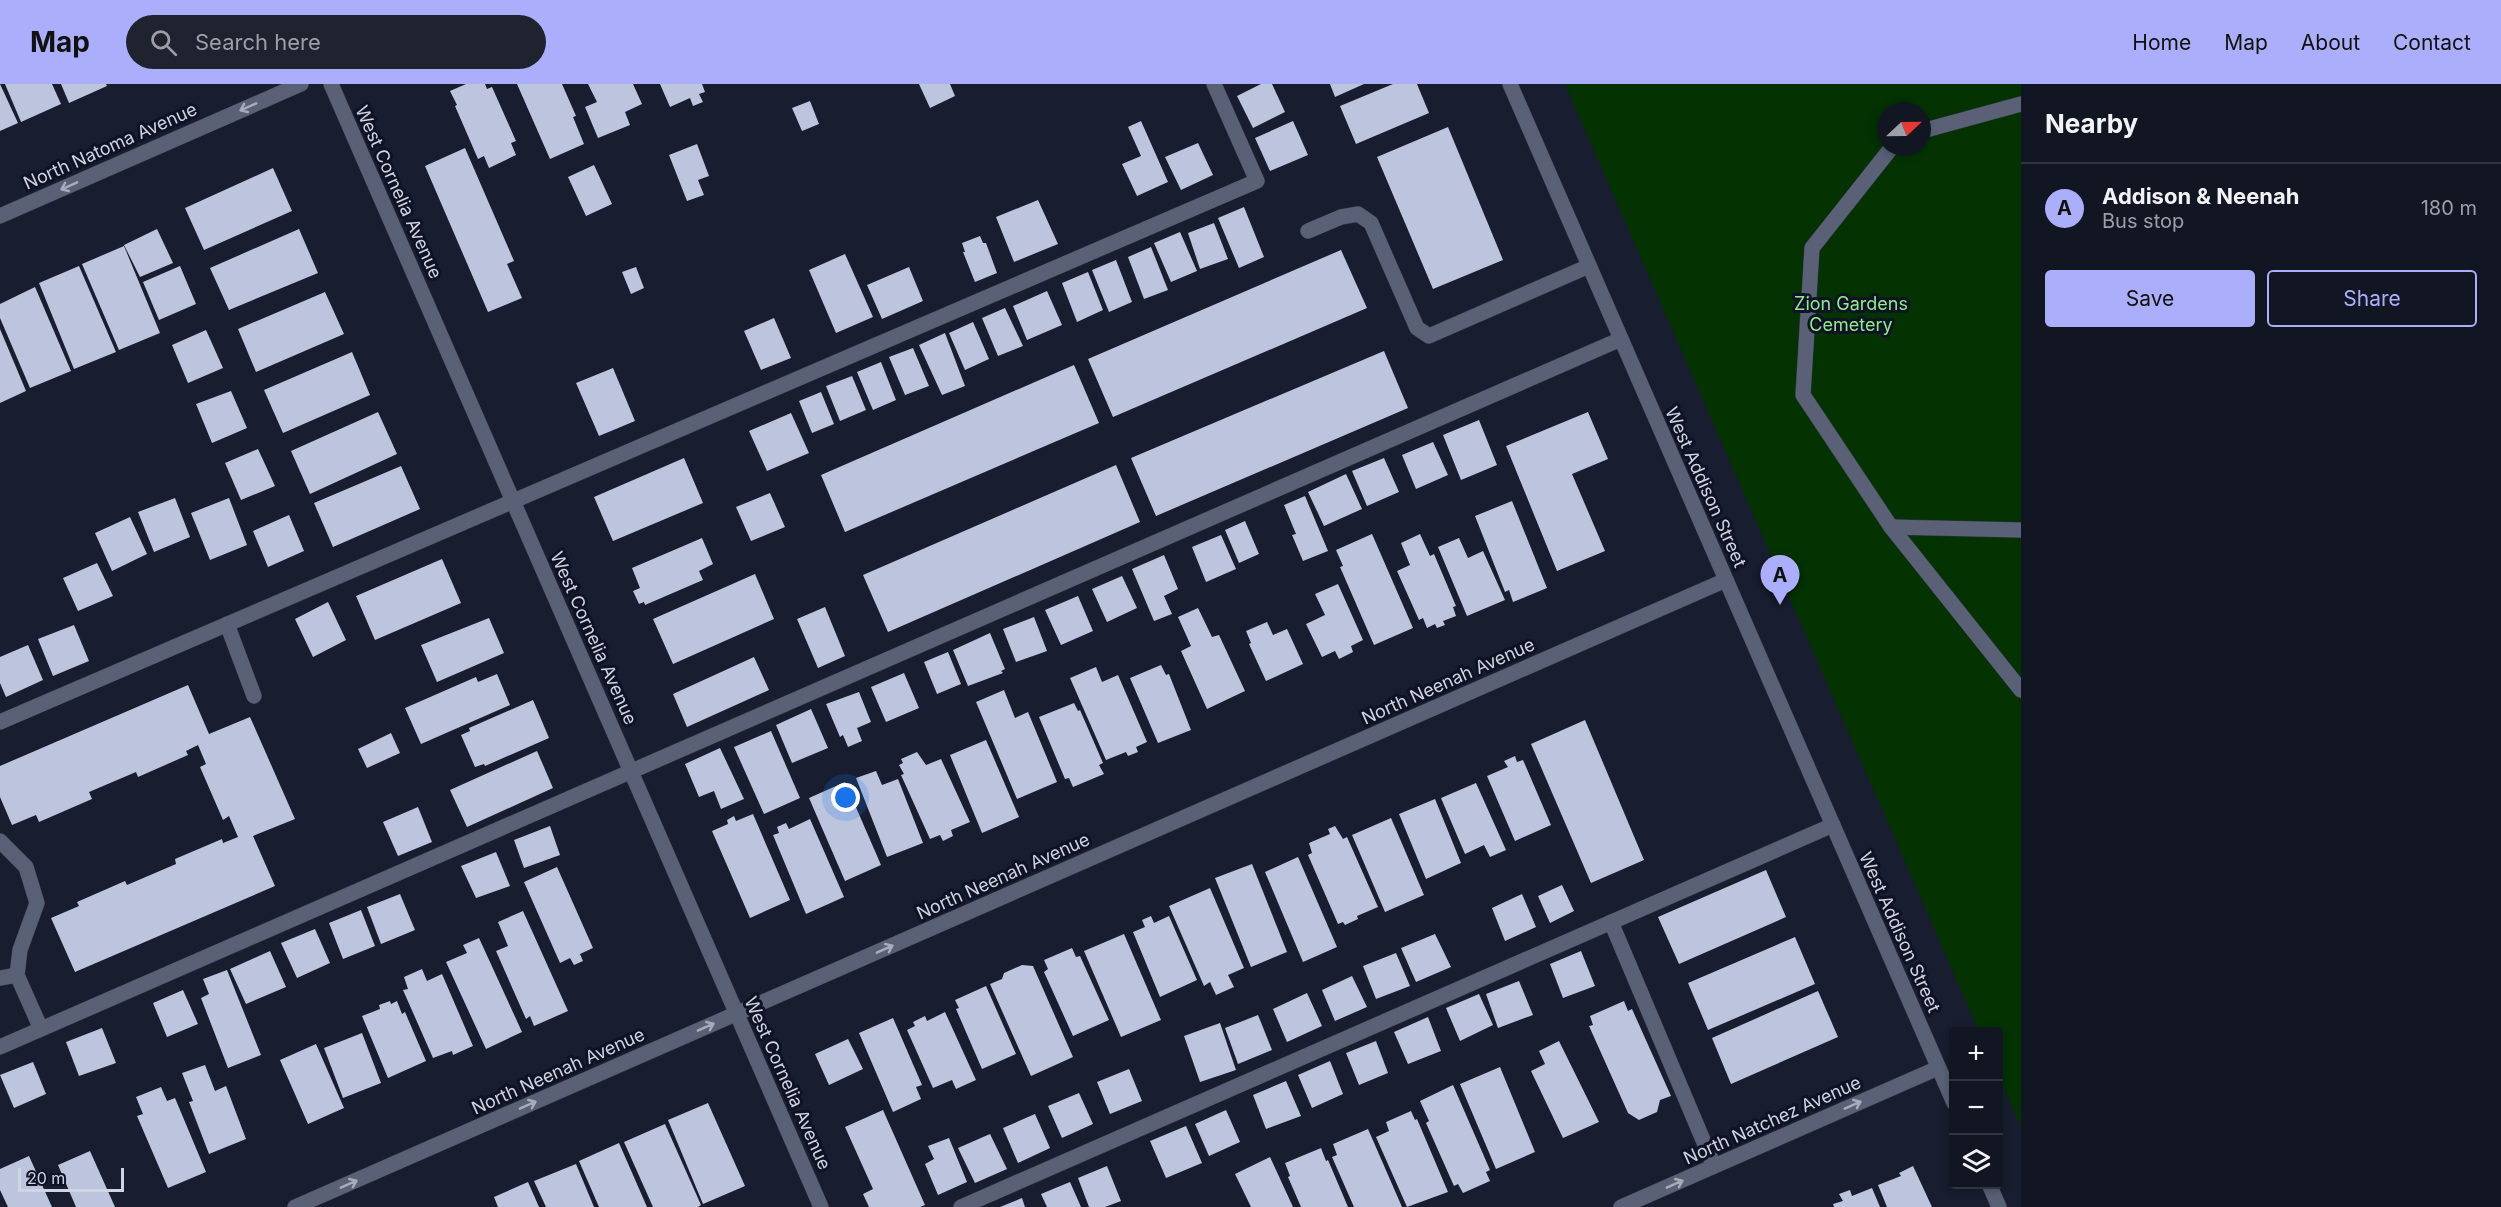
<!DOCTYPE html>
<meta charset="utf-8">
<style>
:root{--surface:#121623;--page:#1f2330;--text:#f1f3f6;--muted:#9c9fa6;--line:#313541;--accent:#abaffb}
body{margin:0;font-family:Inter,sans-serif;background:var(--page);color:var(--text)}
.controls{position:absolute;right:18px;bottom:18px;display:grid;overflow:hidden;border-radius:6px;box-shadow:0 3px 9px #0003}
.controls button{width:54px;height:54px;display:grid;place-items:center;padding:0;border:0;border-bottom:2px solid var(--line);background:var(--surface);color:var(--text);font:30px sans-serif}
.compass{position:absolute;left:1877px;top:18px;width:54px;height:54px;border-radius:50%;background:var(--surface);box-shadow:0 3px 9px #0003;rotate:68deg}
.scale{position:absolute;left:18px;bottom:15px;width:106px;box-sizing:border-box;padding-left:6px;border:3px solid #d1d5e2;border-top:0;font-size:16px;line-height:21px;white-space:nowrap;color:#d1d5e2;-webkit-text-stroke:4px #0f1325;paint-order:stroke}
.you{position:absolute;left:846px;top:714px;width:21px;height:21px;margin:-15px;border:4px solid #fff;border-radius:50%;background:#1a73e8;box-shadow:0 0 0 9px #1a73e833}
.badge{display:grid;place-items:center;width:39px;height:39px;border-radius:50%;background:var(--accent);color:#111;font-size:20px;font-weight:700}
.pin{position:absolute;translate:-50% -50px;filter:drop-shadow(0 2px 3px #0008)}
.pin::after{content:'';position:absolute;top:32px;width:21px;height:18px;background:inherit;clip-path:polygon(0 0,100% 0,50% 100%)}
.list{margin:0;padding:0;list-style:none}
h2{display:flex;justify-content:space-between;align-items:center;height:78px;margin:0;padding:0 24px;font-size:26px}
h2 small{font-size:20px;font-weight:400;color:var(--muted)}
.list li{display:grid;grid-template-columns:39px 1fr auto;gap:18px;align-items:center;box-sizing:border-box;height:90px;padding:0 24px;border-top:2px solid var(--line)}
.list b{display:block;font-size:22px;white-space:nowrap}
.list p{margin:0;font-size:20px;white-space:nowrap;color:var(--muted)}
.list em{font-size:20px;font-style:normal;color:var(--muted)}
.actions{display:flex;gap:12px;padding:18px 24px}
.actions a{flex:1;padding:14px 0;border:2px solid var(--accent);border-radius:6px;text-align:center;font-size:21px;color:var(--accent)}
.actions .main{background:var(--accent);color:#111}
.icon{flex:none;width:33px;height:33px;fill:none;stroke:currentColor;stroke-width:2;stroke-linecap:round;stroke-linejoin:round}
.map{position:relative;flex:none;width:2021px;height:1123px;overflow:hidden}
header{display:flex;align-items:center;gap:36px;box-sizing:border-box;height:84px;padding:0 30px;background:var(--accent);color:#111}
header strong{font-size:28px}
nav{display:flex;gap:33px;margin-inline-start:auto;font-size:21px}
.search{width:420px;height:54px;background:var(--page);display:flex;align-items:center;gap:15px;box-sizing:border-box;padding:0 21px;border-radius:33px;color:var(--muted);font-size:22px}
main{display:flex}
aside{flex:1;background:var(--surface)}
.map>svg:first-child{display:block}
.green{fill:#043200;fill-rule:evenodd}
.building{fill:#bdc5de}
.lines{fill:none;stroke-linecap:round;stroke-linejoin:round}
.minor-casing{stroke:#353847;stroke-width:16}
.minor{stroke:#5a6177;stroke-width:15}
.oneway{stroke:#a7acbd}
.labels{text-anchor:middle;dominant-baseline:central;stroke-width:6;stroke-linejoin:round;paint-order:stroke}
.street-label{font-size:18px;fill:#d1d5e2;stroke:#0f1325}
.park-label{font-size:18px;fill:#93ea88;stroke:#0f1325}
</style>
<header>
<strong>Map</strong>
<div class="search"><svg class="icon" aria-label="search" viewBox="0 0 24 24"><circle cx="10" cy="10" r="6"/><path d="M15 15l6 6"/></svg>Search here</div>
<nav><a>Home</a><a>Map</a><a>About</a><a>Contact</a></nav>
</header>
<main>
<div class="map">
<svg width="2021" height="1123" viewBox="0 0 2021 1123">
<rect width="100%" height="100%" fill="#181d2f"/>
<!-- green -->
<path class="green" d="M1565 0H2021V1043L1999 992 1998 948 1979 947ZM1886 27H1922V63H1886Z"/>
<!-- building -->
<g class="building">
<path d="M0 0 18 39 0 47Z"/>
<path d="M5 0H52L61 20 21 38Z"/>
<path d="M61 0H106L107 2 69 19Z"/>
<path d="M466 0H485L487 5 492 3 516 57 511 59 516 71 489 84 484 72 478 75 455 22 457 21 450 7Z"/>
<path d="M517 0H562L576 32 573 33 584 60 550 75Z"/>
<path d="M588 0H633L642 20 625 28 630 41 598 54 585 23 597 18Z"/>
<path d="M660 0H702L705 8 699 10 703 18 693 22 690 14 670 23Z"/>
<path d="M919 0H950L955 12 930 24Z"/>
<path d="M1261 0H1272L1285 28 1253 44 1237 12Z"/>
<path d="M1330 0H1364L1335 13Z"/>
<path d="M1393 0H1417L1429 29 1356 60 1340 22Z"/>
<path d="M810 17 819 40 802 47 792 24Z"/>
<path d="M1141 37 1168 98 1137 112 1122 80 1141 72 1128 43Z"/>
<path d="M1293 37 1308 71 1270 87 1255 54Z"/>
<path d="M1448 43 1503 176 1433 205 1377 73Z"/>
<path d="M1198 59 1213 91 1181 106 1165 73Z"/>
<path d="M697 60 709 92 698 96 704 111 687 117 669 71Z"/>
<path d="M465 64 514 177 507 180 522 214 488 228 425 82Z"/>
<path d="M594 81 612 120 586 132 568 93Z"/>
<path d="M273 84 292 127 204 166 185 124Z"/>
<path d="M1038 116 1058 160 1014 178 996 133Z"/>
<path d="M1244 123 1264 173 1239 184 1218 134Z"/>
<path d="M1214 139 1228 175 1200 185 1188 149Z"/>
<path d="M157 145 173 179 140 193 124 161Z"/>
<path d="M299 145 318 189 229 226 210 184Z"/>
<path d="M1180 148 1197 187 1171 198 1154 159Z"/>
<path d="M980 152 983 159H986L997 189 975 198 963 168H965L962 159Z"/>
<path d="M124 162 160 249 119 266 82 180Z"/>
<path d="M1151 163 1168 206 1144 215 1128 173Z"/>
<path d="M1341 166 1367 224 1113 333 1088 275Z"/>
<path d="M845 170 873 233 836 249 809 186Z"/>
<path d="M1116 176 1132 218 1109 228 1092 186Z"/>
<path d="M79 182 116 268 74 285 39 199Z"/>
<path d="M180 182 196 220 159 236 143 198Z"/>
<path d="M636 183 644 204 631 210 622 188Z"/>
<path d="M909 183 923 217 882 235 867 201Z"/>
<path d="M1088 188 1103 226 1077 238 1062 199Z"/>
<path d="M35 203 71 287 30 304 0 234V220Z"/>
<path d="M1047 207 1062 241 1027 256 1013 222Z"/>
<path d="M325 208 344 250 256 288 238 245Z"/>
<path d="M1005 224 1023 262 998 272 982 234Z"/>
<path d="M774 234 791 274 761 286 744 247Z"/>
<path d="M973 238 989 275 965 286 949 249Z"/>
<path d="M0 245 26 307 0 319Z"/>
<path d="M206 246 223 284 188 299 172 261Z"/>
<path d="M945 249 965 302 942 311 919 261Z"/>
<path d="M913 264 929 302 905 311 889 273Z"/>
<path d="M1384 267 1408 324 1156 432 1131 374Z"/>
<path d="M352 268 370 311 283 349 264 306Z"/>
<path d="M881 278 896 316 873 326 857 288Z"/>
<path d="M1074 281 1099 339 845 448 821 391Z"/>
<path d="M613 284 635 337 599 352 576 299Z"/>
<path d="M852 292 866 326 840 337 826 302Z"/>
<path d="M231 307 247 344 212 359 196 320Z"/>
<path d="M821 308 834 340 812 349 799 317Z"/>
<path d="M378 328 397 370 310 410 291 367Z"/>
<path d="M1588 328 1608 375 1572 390 1605 467 1557 487 1506 362Z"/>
<path d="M791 329 809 369 767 387 749 347Z"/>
<path d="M1479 336 1497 381 1461 396 1443 351Z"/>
<path d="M1433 358 1448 391 1416 405 1402 371Z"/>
<path d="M258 365 275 402 241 416 225 379Z"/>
<path d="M684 374 703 419 613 457 594 413Z"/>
<path d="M1384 374 1399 408 1367 422 1352 387Z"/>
<path d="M1116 381 1140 438 888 548 863 491Z"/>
<path d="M401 382 420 425 333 463 314 419Z"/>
<path d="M1346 390 1362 425 1324 442 1308 408Z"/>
<path d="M770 409 785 443 751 457 736 423Z"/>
<path d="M1305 412 1328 467 1303 477 1292 451 1296 450 1284 421Z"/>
<path d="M175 414 190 453 154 468 138 428Z"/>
<path d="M229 414 247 461 210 476 191 429Z"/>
<path d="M1512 417 1547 504 1513 518 1509 506 1505 508 1475 432Z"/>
<path d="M289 431 304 467 268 483 253 447Z"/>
<path d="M130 433 147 470 112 487 95 449Z"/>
<path d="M1245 437 1259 470 1239 479 1225 446Z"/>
<path d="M1372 450 1413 544 1374 561 1340 483 1343 482 1336 466Z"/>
<path d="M1420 450 1430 472 1434 470 1456 522 1453 523 1456 532 1443 537 1445 541 1437 544 1435 540 1427 544 1423 534 1419 536 1397 487 1410 481 1401 459Z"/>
<path d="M1221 451 1236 485 1206 498 1192 463Z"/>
<path d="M702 454 713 480 699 487 703 496 645 521 644 518 639 520 633 507 640 504 632 484Z"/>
<path d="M1459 454 1468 474 1483 467 1505 516 1467 532 1438 463Z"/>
<path d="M1164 471 1178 505 1164 512 1172 530 1154 537 1132 485Z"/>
<path d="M442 475 461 519 375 556 356 512Z"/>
<path d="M97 479 113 512 78 527 63 494Z"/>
<path d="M755 490 774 535 673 580 653 535Z"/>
<path d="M1122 492 1137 524 1107 538 1092 505Z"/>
<path d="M1338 500 1363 556 1351 562 1353 568 1339 575 1335 567 1322 573 1306 540 1325 531 1315 510Z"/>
<path d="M1078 512 1093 547 1061 561 1045 526Z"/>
<path d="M328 518 346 556 313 573 295 535Z"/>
<path d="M825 523 845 572 818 584 797 535Z"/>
<path d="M1198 524 1212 553 1219 551 1245 607 1207 625 1181 567 1191 562 1178 533Z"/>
<path d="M1034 533 1047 567 1016 578 1003 545Z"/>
<path d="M489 534 504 569 437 598 421 561Z"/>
<path d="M1267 538 1273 551 1287 545 1303 580 1266 597 1249 560 1251 559 1246 547Z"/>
<path d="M74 541 89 577 53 592 38 555Z"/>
<path d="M990 549 1005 585 1001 587 1003 589 968 602 953 566Z"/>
<path d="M28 561 43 596 6 613 0 599V573Z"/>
<path d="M948 568 961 600 937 610 924 578Z"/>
<path d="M754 573 769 606 687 643 673 610Z"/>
<path d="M1161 581 1166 591 1169 590 1191 646 1158 659 1130 594Z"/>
<path d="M1096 583 1102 598 1118 591 1147 658 1136 663 1138 668 1128 672 1126 668 1106 676 1070 594Z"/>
<path d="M904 589 919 624 886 638 871 603Z"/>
<path d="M497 590 510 621 421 660 405 624 476 593 478 598Z"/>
<path d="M188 601 209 650 250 633 295 735 253 752 275 802 75 888 51 834 79 822 77 818 125 797 127 801 176 780 175 775 222 755 223 759 238 753 229 732 223 736 200 683 206 680 198 661 186 667 188 671 138 693 136 688 89 708 92 715 39 738 36 731 12 741 0 713V682Z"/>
<path d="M1004 606 1015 634 1028 628 1057 698 1017 715 976 618Z"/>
<path d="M859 608 871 638 857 644 862 657 848 663 843 651 840 653 826 620Z"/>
<path d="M533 616 549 654 485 682 484 680 475 683 461 651 470 647 469 644Z"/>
<path d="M1074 619 1078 627 1080 626 1103 679 1099 681 1104 690 1073 703 1069 694 1065 695 1039 633Z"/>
<path d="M811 625 828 664 792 679 776 641Z"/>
<path d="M1585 636 1644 776 1591 799 1531 660Z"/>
<path d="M771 647 800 714 764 730 734 663Z"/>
<path d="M391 649 400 669 367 684 358 665Z"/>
<path d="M986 656 1019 733 982 749 950 671Z"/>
<path d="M720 664 744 715 721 725 714 707 699 713 685 680Z"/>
<path d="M537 667 553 704 467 743 450 706Z"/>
<path d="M917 668 926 681 941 675 970 738 951 746 953 752 943 757 940 751 930 755 901 691 904 690 899 681 903 679 901 675Z"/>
<path d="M1515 672 1517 678 1523 676 1551 741 1515 757 1487 692 1508 683 1504 677Z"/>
<path d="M876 687 882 701 898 695 923 759 887 773 856 694Z"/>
<path d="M845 698 881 781 845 797 809 714Z"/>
<path d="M1476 699 1506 766 1490 773 1484 761 1465 770 1441 714Z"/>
<path d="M1435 715 1461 779 1426 795 1399 730Z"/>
<path d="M418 723 432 758 398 772 383 738Z"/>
<path d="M753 730 790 816 750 834 712 747 728 740 727 736 734 732 736 737Z"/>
<path d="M1391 734 1424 811 1385 828 1352 751Z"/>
<path d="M810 735 844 813 806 830 773 751 779 749 777 743 786 739 789 745Z"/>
<path d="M550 742 560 771 524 784 514 756Z"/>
<path d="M1335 742 1343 755 1347 753 1378 823 1357 832 1358 835 1345 841 1343 838 1338 840 1308 771 1312 769 1309 759 1330 750 1328 745Z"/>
<path d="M496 768 510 802 476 814 461 782Z"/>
<path d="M1298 773 1337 863 1303 878 1265 788Z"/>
<path d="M1252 780 1287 868 1251 883 1215 794Z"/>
<path d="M557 783 593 864 580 870 583 877 574 881 570 874 560 879 524 798Z"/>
<path d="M1766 786 1786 833 1679 880 1658 833Z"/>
<path d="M1562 801 1574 827 1550 839 1538 812Z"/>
<path d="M1210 804 1244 884 1228 891 1234 903 1216 911 1210 898 1204 902 1169 822Z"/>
<path d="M400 810 415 846 381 860 367 823Z"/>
<path d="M1522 810 1536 843 1505 857 1492 824Z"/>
<path d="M361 826 375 862 343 875 329 839Z"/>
<path d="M523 827 568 927 534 942 530 932 526 935 496 867 508 862 498 838Z"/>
<path d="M1151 832 1154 839 1169 832 1197 896 1160 913 1133 848 1145 843 1142 836Z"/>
<path d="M315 845 330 879 297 894 281 859Z"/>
<path d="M1124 850 1161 936 1121 953 1084 867Z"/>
<path d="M1435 850 1451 883 1416 898 1401 864Z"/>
<path d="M1795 853 1815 900 1708 946 1688 899Z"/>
<path d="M479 854 522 948 486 965 446 878 467 869 463 861Z"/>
<path d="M1072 864 1076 873 1080 872 1109 936 1073 952 1044 888 1048 885 1044 876Z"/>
<path d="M270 867 286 903 246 920 230 885Z"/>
<path d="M1581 867 1595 902 1563 914 1550 880Z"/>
<path d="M1396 869 1410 902 1376 915 1363 882Z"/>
<path d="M1022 881 1033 882 1073 973 1031 992 990 900 1002 895 1004 889Z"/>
<path d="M422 885 427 897 442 890 473 962 453 971 452 967 433 974 403 906 408 905 404 893Z"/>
<path d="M227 886 261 971 228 984 201 914 209 910 203 895Z"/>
<path d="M1352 892 1367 923 1335 937 1322 906Z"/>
<path d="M1519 897 1533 931 1498 944 1486 910Z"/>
<path d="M986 902 1016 970 982 985 956 925 959 924 955 916Z"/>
<path d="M183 906 198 940 167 953 153 919Z"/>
<path d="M1818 907 1838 953 1731 1000 1712 954Z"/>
<path d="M1307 909 1322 942 1287 958 1273 925Z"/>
<path d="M1479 910 1493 941 1460 957 1446 924Z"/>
<path d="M390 917 391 920 397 917 402 930 405 928 426 977 388 994 362 932 380 925 379 921Z"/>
<path d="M1624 917 1628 927 1632 925 1671 1012 1660 1016 1657 1028 1639 1036 1628 1029 1589 942 1593 941 1590 932Z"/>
<path d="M945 928 976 996 956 1005 952 996 933 1004 907 946 915 942 913 938 925 932 927 937Z"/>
<path d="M1258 931 1272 966 1238 980 1225 944Z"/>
<path d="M1428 933 1441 967 1408 980 1394 948Z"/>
<path d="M893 934 922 1001 916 1003 921 1015 893 1028 859 949Z"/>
<path d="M1220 939 1236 986 1200 998 1184 952Z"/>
<path d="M102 944 116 979 79 992 66 958Z"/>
<path d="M362 949 381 999 343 1014 324 964Z"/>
<path d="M848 955 863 985 829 1001 815 970Z"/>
<path d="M1376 957 1388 989 1359 1001 1346 969Z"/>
<path d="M1559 957 1599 1038 1563 1054 1531 987 1545 980 1539 967Z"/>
<path d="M316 960 344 1024 308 1040 280 976Z"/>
<path d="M1330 977 1343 1010 1312 1024 1298 991Z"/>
<path d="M33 978 46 1010 14 1024 0 991Z"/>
<path d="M205 981 215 1007 226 1002 246 1055 209 1070 189 1018 193 1017 182 989Z"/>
<path d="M1500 983 1535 1068 1496 1085 1460 1000Z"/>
<path d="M1129 985 1142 1017 1110 1030 1097 998Z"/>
<path d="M1286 997 1301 1032 1266 1045 1253 1011Z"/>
<path d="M1453 1001 1490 1086 1486 1088 1490 1097 1463 1109 1458 1100 1454 1102 1426 1039 1429 1037 1420 1017Z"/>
<path d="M161 1003 167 1017 175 1014 206 1088 168 1104 137 1032 143 1030 136 1013Z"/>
<path d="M1079 1009 1093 1040 1062 1054 1048 1022Z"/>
<path d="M708 1019 745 1102 703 1120 668 1036Z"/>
<path d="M883 1026 925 1121 920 1123H869L863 1110 873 1105 845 1043Z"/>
<path d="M1226 1026 1240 1058 1209 1072 1195 1040Z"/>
<path d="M1411 1027 1415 1036 1417 1035 1448 1108 1407 1123 1376 1053 1389 1047 1386 1038Z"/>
<path d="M1035 1030 1050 1064 1018 1079 1003 1044Z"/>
<path d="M665 1040 701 1121 698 1123H653L624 1058Z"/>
<path d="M1186 1042 1202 1079 1166 1094 1150 1057Z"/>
<path d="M1368 1045 1402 1123H1354L1332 1073 1337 1071 1333 1060Z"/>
<path d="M990 1050 1007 1085 975 1099 958 1064Z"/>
<path d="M949 1054 967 1098 938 1111 925 1080 934 1075 928 1062Z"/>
<path d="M619 1059 647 1123H599L579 1077Z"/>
<path d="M1321 1064 1326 1077 1328 1076 1348 1123H1301L1288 1093 1290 1092 1285 1079Z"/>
<path d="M90 1067 115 1123H76L58 1081Z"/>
<path d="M29 1072 52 1123H8L0 1106V1085Z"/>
<path d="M1270 1073 1293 1123H1251L1235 1090Z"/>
<path d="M576 1080 594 1123H546L534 1097Z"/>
<path d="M1107 1082 1121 1117 1105 1123H1089L1078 1094Z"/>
<path d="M1913 1082 1932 1123H1887L1878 1101 1901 1092 1899 1089Z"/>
<path d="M528 1098 539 1123H498L494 1113Z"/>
<path d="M1070 1098 1081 1123H1047L1041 1110Z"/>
<path d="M1872 1104 1880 1123H1834L1833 1120 1843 1117 1839 1110 1850 1106 1852 1112Z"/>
<path d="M1022 1114 1025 1123H1000Z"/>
</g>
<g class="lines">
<!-- minor casing -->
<g class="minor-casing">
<g id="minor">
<path d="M331 0 821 1123"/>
<path d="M1510 0 1954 1019"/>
<path d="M1922 47 2021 20"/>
<path d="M1892 63 1812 164 1803 311 1891 443 2021 606"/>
<path d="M0 132 301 0"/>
<path d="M1308 147 1341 133 1358 130 1371 139 1417 244 1429 252 1589 182"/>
<path d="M1891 443 2021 446"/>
<path d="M227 540 254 612"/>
<path d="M0 638 1257 97 1214 0"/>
<path d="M0 757 26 783 37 819 20 866 17 891 41 945"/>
<path d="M1611 838 1714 1082"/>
<path d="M0 894 17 891"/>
<path d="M0 963 1621 255"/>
<path d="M1989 1100 1999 1123"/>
<path d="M295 1123 1726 496"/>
<path d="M961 1123 1833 741"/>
<path d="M1621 1123 1938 984"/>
</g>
</g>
<!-- minor -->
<use href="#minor" class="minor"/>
</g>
<!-- one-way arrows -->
<defs><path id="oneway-shaft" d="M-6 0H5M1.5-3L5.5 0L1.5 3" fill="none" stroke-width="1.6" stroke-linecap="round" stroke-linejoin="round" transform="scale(1.5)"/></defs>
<g class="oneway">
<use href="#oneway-shaft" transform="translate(248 23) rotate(156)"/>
<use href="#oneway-shaft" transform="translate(69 102) rotate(156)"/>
<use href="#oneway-shaft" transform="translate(885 865) rotate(-24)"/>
<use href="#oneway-shaft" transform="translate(706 943) rotate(-24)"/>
<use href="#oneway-shaft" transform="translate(528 1021) rotate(-24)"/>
<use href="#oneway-shaft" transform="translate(1853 1021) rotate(-24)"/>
<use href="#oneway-shaft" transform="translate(349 1100) rotate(-24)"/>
<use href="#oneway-shaft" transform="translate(1675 1100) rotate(-24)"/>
</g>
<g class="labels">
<!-- street labels -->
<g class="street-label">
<text transform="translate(110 62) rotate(-24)">North Natoma Avenue</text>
<text transform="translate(399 108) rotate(66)">West Cornelia Avenue</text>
<text transform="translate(1706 403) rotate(66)">West Addison Street</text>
<text transform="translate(594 554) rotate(66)">West Cornelia Avenue</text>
<text transform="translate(1448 597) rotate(-24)">North Neenah Avenue</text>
<text transform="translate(1003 792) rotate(-24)">North Neenah Avenue</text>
<text transform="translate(1900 848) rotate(66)">West Addison Street</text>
<text transform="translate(558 987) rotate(-24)">North Neenah Avenue</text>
<text transform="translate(788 999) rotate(66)">West Cornelia Avenue</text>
<text transform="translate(1772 1036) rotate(-24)">North Natchez Avenue</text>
</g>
<!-- park labels -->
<g class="park-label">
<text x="1851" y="219">Zion Gardens<tspan x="1851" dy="21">Cemetery</tspan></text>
</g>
</g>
</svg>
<div class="controls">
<button>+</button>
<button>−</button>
<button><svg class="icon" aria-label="layers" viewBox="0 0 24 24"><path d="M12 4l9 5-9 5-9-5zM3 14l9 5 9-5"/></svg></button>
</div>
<svg class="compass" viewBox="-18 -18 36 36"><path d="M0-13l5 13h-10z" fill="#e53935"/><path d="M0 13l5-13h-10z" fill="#9c9fa6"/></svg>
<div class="scale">20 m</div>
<div class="you"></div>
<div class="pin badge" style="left:1780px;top:521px">A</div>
</div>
<aside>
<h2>Nearby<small></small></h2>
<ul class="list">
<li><span class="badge">A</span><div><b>Addison &amp; Neenah</b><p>Bus stop</p></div><em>180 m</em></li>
</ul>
<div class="actions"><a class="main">Save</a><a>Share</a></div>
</aside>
</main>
